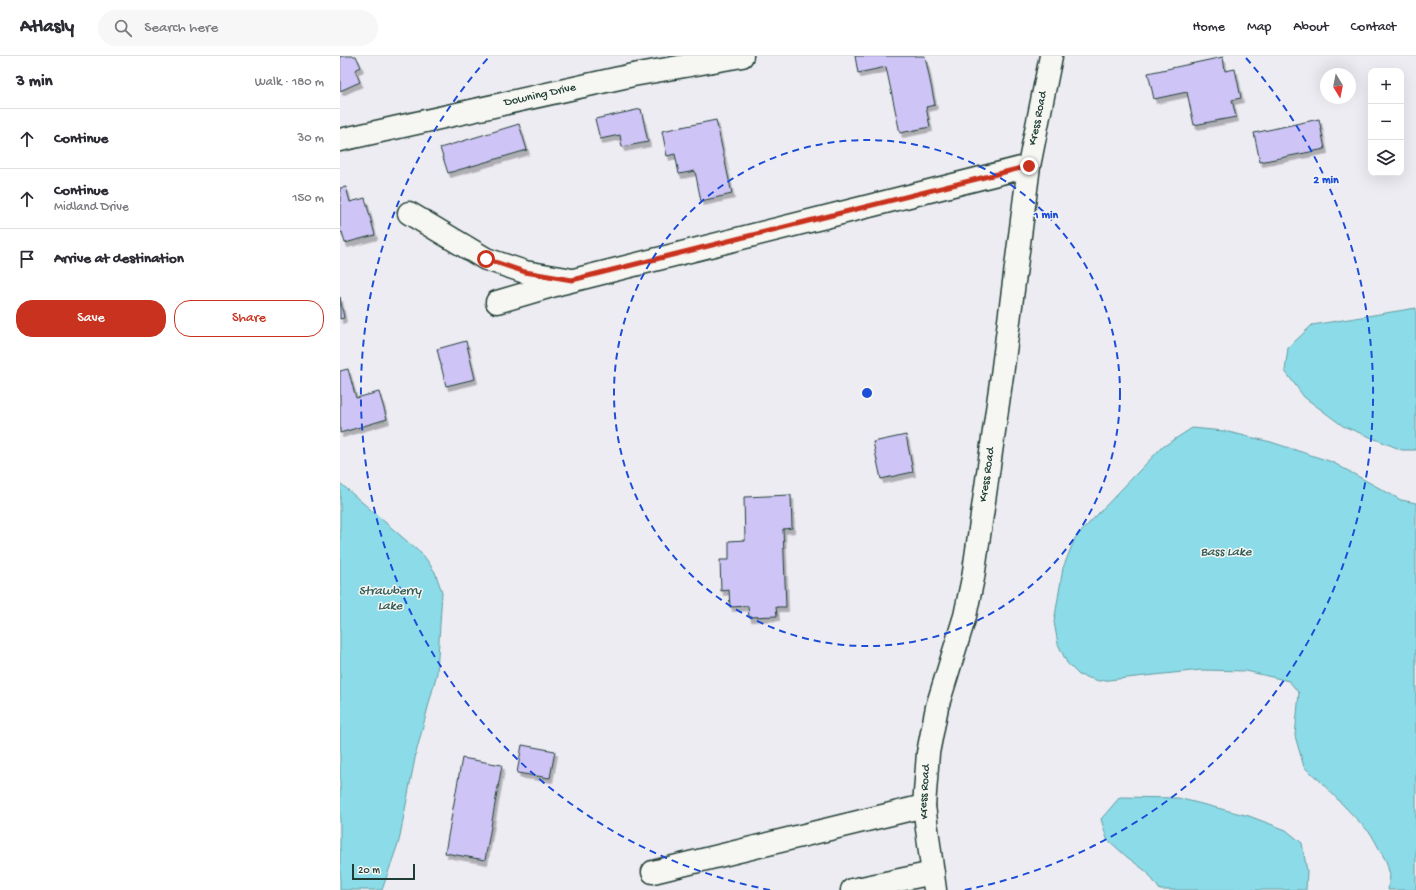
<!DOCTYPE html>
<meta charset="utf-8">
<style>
:root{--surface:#fff;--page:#f7f7f7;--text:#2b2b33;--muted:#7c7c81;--line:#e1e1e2;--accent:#c8321e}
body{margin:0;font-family:"Gochi Hand",sans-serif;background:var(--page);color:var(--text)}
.controls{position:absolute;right:12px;top:12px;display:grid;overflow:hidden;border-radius:8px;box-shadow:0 4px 16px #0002}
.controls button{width:36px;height:36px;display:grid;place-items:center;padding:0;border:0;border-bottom:1px solid var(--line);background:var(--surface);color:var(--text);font:20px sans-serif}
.compass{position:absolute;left:980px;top:12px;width:36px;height:36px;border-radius:50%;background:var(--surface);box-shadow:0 4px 16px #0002;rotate:170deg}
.scale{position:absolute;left:12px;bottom:10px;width:63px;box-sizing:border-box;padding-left:4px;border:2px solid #1f3d34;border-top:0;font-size:11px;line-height:14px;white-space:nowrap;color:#1f3d34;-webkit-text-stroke:3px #f6f6f2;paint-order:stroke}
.stop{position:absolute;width:12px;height:12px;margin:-9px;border:3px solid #c8321e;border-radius:50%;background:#fff}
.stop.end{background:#c8321e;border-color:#fff;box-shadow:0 1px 4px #0008}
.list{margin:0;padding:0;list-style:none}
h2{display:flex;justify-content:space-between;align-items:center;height:52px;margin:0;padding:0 16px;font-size:17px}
h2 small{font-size:13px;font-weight:400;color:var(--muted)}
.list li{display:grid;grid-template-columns:26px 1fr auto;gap:12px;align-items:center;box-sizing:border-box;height:60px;padding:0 16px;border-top:1px solid var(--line)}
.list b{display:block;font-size:15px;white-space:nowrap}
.list p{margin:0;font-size:13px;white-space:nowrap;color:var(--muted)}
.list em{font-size:13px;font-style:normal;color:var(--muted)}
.actions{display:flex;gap:8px;padding:12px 16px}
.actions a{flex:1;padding:9px 0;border:1px solid var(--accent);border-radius:16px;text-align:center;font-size:14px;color:var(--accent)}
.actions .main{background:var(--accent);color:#fff}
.icon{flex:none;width:22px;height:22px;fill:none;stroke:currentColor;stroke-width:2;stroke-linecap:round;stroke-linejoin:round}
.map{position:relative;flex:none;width:1076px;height:834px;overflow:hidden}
header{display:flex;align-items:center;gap:24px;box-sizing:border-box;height:56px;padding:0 20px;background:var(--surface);border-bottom:1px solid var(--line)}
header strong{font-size:19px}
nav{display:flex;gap:22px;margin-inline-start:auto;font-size:14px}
.search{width:280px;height:36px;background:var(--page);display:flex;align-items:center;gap:10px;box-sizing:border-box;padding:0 14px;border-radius:22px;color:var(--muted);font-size:15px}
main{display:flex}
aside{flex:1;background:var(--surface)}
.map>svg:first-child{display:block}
.water{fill:#8cdbe8;stroke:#609ca0}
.building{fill:#cec4f6;stroke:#1f3d34;filter:url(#shadow)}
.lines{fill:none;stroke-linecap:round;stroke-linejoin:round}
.minor-casing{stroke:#1f3d34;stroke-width:25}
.minor{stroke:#f6f6f2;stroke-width:22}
.route{stroke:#c8321e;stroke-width:5}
.ring{fill:none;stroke:#1d4ed8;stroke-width:2;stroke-dasharray:7 5}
.labels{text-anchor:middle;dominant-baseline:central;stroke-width:3;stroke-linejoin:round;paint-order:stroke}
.street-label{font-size:12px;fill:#1f3d34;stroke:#f6f6f2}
.water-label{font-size:13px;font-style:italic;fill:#355d58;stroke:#f6f6f2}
.centre{fill:#1d4ed8;stroke:#f6f6f2;stroke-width:2}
.ring-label{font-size:12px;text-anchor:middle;font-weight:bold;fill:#1d4ed8;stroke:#f6f6f2;stroke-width:3;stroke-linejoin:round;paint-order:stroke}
</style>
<header>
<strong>Atlasly</strong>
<div class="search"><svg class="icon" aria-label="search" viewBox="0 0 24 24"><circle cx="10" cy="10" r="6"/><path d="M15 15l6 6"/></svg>Search here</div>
<nav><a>Home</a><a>Map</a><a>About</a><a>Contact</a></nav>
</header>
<main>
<aside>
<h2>3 min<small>Walk · 180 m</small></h2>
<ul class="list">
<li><svg class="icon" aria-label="ahead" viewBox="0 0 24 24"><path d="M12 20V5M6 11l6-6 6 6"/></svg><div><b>Continue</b></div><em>30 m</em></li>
<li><svg class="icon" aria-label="ahead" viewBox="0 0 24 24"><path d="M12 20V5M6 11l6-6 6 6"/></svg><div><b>Continue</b><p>Midland Drive</p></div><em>150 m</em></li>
<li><svg class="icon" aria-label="arrive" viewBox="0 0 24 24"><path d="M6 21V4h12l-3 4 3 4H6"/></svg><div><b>Arrive at destination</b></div></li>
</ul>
<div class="actions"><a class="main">Save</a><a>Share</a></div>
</aside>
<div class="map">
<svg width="1076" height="834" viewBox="0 0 1076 834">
<defs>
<filter id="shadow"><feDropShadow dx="2.5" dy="4.5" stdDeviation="0" flood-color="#0004"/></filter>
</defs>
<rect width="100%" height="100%" fill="#eeecf3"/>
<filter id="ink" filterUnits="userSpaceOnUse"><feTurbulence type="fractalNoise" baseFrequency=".025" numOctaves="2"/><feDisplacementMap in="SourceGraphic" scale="8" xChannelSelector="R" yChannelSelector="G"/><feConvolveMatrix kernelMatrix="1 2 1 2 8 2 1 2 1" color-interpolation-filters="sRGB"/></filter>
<g filter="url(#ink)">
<!-- water -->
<g class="water">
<path d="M1076 252V394H1062L1003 370 964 341 945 315 948 292 972 269Z"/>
<path d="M852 372 884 375 931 386 992 406 1061 444 1076 447V834H1048L1050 819 1046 805 1031 778 978 723 964 711 955 680 959 637 949 625 906 615 861 614 759 625 739 619 727 607 718 588 714 566 723 512 735 482 821 392Z"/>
<path d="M0 427 84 500 95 516 102 536 97 617 76 697 59 785 42 834H0Z"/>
<path d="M780 741 838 742 909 760 946 774 962 787 967 815 966 834H820L807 816 787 801 767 783 761 763Z"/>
</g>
<!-- building -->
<g class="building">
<path d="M0 0H16L21 11 15 14 20 26 0 35Z"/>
<path d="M515 0H585L595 49 586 51 590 71 560 77 546 11 518 17Z"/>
<path d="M883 1 885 15 895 13 901 42 892 44 896 61 854 69 847 36 814 43 808 17Z"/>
<path d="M301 53 308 86 282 91 280 79 260 83 255 63Z"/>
<path d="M979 63 985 93 920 106 914 77Z"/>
<path d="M376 64 392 138 361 145 355 115 339 118 335 98 327 100 322 75Z"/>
<path d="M179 68 187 94 108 117 100 92Z"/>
<path d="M6 131 10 146 25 142 35 179 5 187 2 176 0 177V132Z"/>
<path d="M0 241 4 262 0 263Z"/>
<path d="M126 285 135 323 106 330 97 293Z"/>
<path d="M8 313 16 342 39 336 47 363 0 377V315Z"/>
<path d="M566 379 573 416 541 423 533 386Z"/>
<path d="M451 439 452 472 443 473 446 551H436L437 560 409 561 408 550 390 551 389 534 381 535 380 504H389V485L405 484 404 441Z"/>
<path d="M182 689 215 695 210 722 177 717Z"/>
<path d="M122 702 162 709 145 804 105 797Z"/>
</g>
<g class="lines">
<!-- minor casing -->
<g class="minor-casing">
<g id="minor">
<path id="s1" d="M0 84 293 19 402 0"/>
<path d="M69 157 146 203 185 216 227 223"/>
<path d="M157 246 222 227 689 110"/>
<path d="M313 816 584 750"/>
<path d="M512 834 593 817"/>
<path id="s2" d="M595 834 584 750 588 697 597 651 625 560 633 522 662 319 689 110 711 0"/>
</g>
</g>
<!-- minor -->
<use href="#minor" class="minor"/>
</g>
</g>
<g class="lines" filter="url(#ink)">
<!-- route -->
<path class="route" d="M146 203 185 216 232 224 689 110"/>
</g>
<!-- distance rings -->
<g class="ring">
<circle cx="527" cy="337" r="253"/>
<path d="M430 834A506 506 0 0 1 148 2M906 2A506 506 0 0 1 624 834"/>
</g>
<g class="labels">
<!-- street labels -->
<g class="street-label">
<text stroke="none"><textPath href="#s1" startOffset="205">Downing Drive</textPath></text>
<text stroke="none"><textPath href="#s2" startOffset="783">Kress Road</textPath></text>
<text stroke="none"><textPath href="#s2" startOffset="423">Kress Road</textPath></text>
<text stroke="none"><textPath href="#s2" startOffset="99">Kress Road</textPath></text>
</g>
<!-- water labels -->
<g class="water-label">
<text x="886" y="496">Bass Lake</text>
<text x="50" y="535">Strawberry<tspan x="50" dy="15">Lake</tspan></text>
</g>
</g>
<circle cx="527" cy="337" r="6" class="centre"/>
<g class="ring-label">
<text x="986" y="127">2 min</text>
<text x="706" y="162">1 min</text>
</g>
</svg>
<div class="controls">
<button>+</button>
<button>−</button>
<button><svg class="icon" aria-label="layers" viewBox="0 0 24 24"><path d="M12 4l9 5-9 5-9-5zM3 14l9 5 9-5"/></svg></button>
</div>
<svg class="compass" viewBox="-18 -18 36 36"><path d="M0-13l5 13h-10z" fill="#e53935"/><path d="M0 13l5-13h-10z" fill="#7c7c81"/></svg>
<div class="scale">20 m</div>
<div class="stop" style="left:146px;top:203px"></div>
<div class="stop end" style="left:689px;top:110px"></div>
</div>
</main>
